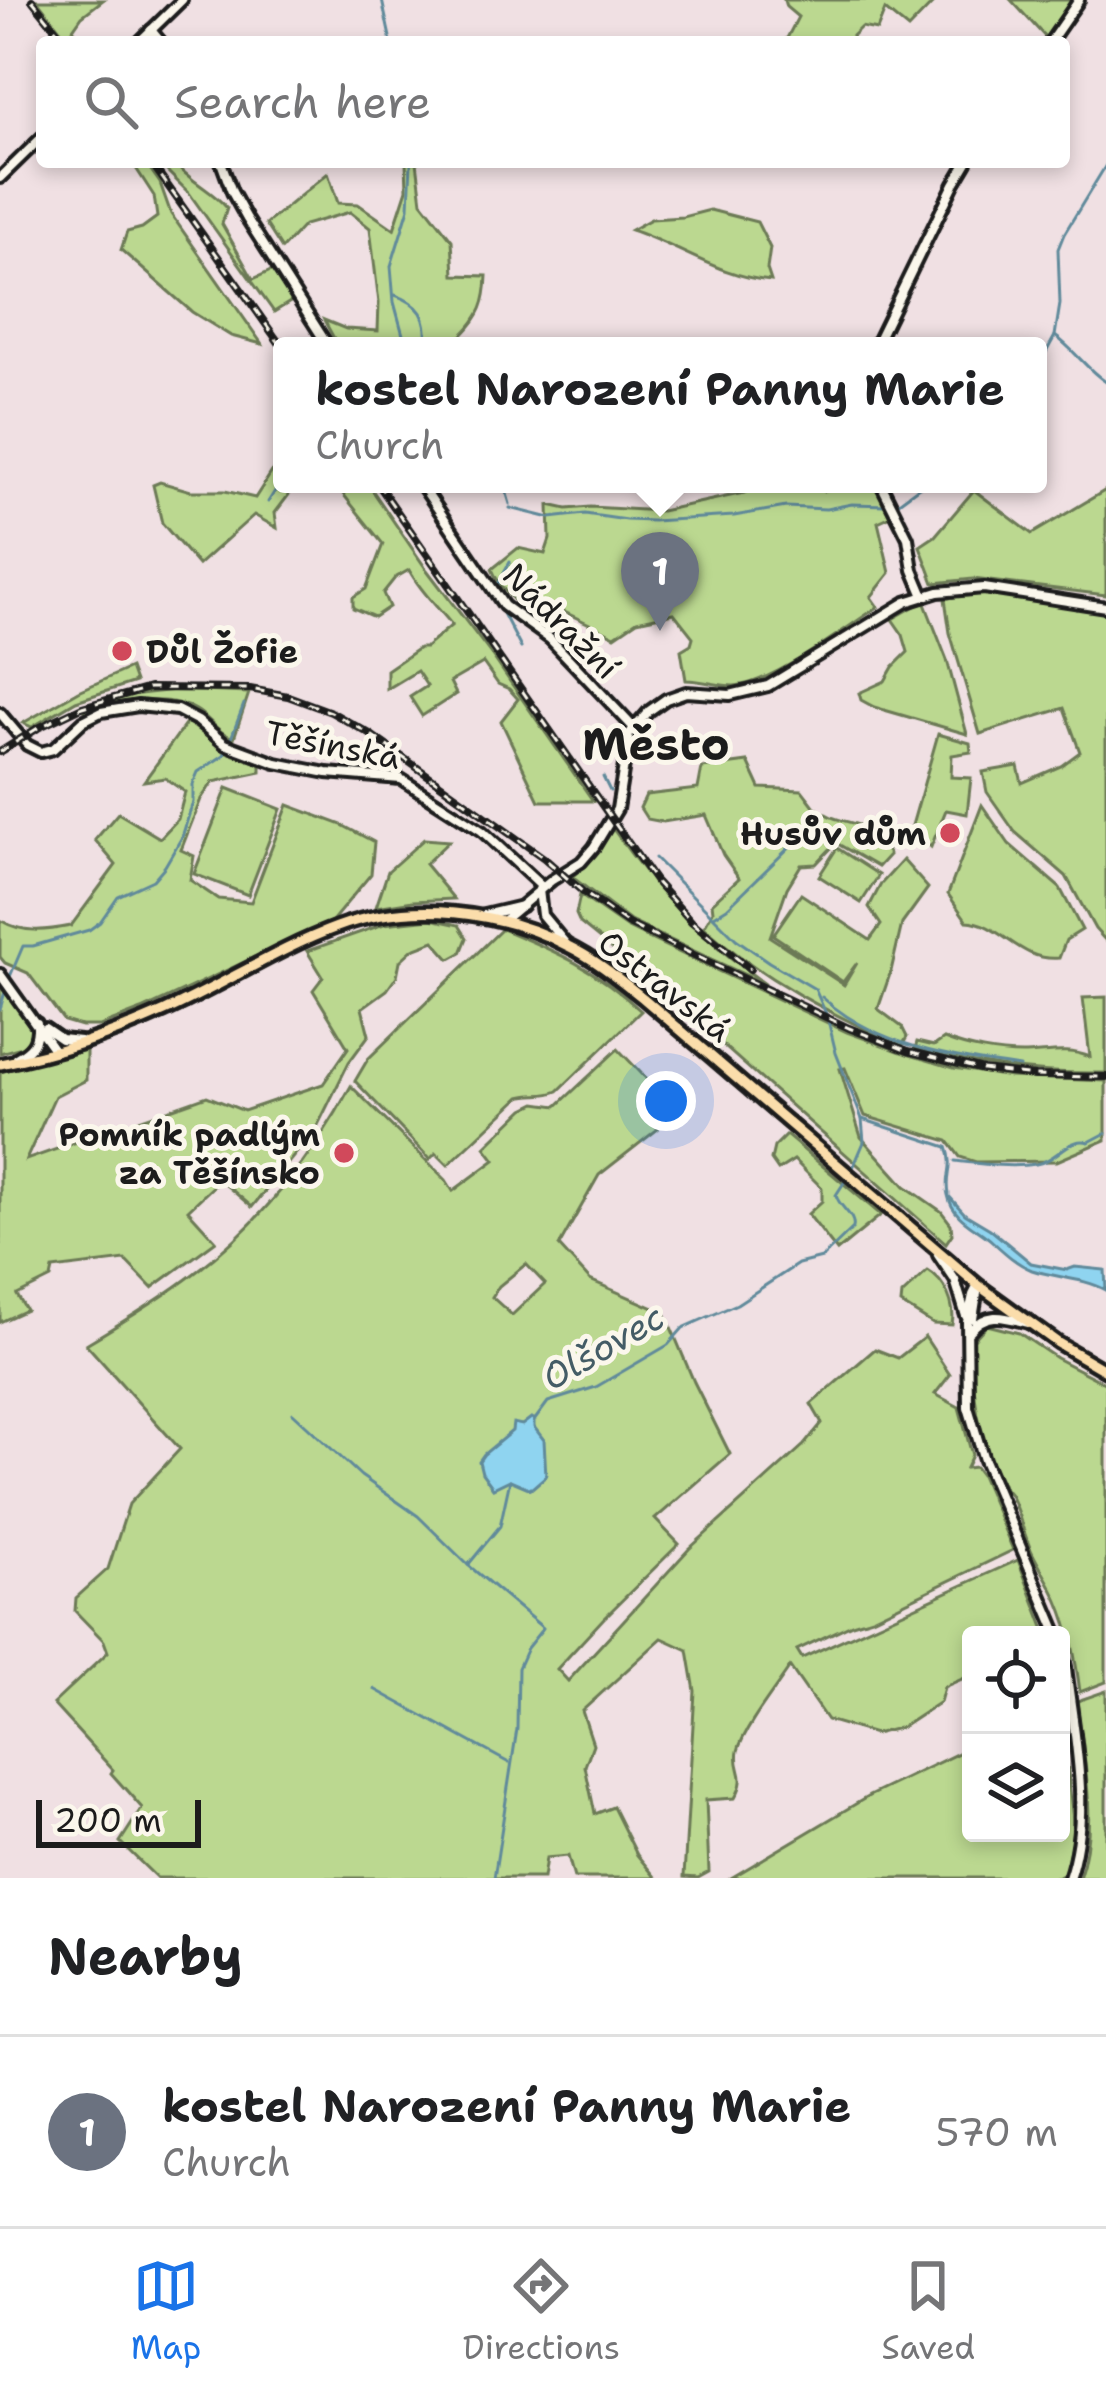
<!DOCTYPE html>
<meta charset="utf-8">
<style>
:root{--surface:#fff;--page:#f2f2f2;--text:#202124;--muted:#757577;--line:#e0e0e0;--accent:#1a73e8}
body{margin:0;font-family:"Shantell Sans",sans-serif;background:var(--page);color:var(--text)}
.controls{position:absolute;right:36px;bottom:36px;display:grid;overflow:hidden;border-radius:12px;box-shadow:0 6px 18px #0003}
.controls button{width:108px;height:108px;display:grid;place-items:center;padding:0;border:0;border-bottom:3px solid var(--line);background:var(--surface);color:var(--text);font:60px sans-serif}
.scale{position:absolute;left:36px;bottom:30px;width:165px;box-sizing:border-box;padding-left:12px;border:6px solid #1c1c1c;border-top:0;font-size:33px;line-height:42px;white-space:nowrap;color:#1c1c1c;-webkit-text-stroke:9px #fbf7ec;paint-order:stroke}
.you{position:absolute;left:666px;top:1101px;width:42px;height:42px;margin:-30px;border:9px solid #fff;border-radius:50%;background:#1a73e8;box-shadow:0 0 0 18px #1a73e833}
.badge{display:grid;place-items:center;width:78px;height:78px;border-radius:50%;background:var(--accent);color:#fff;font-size:39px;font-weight:700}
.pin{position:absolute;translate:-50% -99px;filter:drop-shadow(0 3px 6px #0008)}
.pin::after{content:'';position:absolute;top:63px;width:42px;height:36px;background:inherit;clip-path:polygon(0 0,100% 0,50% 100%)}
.popup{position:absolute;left:273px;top:337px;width:774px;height:156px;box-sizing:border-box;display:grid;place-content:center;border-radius:12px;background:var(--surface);filter:drop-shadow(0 3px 9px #0005);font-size:39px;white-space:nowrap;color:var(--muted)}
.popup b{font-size:45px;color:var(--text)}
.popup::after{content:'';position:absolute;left:50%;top:100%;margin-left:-24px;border:24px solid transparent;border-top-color:var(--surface)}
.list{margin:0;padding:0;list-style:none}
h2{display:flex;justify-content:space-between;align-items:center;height:156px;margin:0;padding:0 48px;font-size:51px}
h2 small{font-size:39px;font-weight:400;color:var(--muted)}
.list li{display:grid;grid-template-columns:78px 1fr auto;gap:36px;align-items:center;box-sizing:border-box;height:192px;padding:0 48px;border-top:3px solid var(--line)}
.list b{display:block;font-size:45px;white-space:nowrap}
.list p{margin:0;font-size:39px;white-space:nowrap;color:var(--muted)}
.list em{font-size:39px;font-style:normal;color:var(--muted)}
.icon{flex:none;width:66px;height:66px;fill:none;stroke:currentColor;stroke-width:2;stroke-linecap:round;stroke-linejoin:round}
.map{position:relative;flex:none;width:1106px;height:1878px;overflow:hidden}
.search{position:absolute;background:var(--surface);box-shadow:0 6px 18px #0003;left:36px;right:36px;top:36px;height:132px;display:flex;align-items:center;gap:30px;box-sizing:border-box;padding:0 42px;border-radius:12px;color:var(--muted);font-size:45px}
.sheet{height:348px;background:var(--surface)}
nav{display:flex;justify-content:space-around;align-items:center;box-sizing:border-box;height:168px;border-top:3px solid var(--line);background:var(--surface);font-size:33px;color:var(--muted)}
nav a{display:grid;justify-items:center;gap:6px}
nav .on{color:var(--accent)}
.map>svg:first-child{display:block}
.green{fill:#bbd890;stroke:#6c7a56;stroke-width:3;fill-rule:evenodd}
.water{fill:#8fd4f0;stroke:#618a9b;stroke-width:3}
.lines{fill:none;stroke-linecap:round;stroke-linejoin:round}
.stream{stroke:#618a9b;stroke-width:3}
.secondary-casing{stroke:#1c1c1c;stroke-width:16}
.primary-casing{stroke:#1c1c1c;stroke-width:18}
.secondary{stroke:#fbf7ec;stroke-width:8}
.primary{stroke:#fbddab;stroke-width:9}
.rail-casing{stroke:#1c1c1c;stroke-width:8}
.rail{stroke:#fbf7ec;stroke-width:3;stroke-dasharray:9;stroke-linecap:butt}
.poi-dot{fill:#d1495b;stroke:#fbf7ec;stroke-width:4.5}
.labels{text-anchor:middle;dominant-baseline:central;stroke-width:10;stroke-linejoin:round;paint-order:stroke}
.street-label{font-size:33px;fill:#1c1c1c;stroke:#fbf7ec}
.poi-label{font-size:33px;font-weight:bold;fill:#1c1c1c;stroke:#fbf7ec;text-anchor:end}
.water-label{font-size:36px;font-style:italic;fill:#445c66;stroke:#fbf7ec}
.district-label{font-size:45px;font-weight:bold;fill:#1c1c1c;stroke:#fbf7ec}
</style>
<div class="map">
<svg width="1106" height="1878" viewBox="0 0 1106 1878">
<rect width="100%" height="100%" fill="#f0e0e3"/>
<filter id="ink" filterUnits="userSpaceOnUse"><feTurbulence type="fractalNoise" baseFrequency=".00833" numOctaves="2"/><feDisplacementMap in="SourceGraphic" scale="24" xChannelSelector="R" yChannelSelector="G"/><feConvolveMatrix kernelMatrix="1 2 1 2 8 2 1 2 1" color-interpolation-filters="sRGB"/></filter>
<g filter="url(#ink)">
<!-- green -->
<g class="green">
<path d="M37 0H103L82 16 73 29 83 42H70Z"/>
<path d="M784 0H936L908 29 885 10 877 30 861 27 852 36 854 42H785L798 17 786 7Z"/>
<path d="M1011 0H1075L1048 40Z"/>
<path d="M132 162H145L160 183 171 214 262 344 231 336 192 312 121 250 127 232 142 228 157 217 154 196Z"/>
<path d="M158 162H174C190 182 212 190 227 208L222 224 253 279 273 270 295 299 274 312 189 193Z"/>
<path d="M406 162H417L422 202 452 240 454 275 487 276C486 303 481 316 462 335L463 346H338L324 320 346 329 378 331 379 303 370 228 350 212 304 225 282 249 266 224 328 173 338 203 358 204 394 229 407 189Z"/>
<path d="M710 210 757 222 770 248 767 269 771 281C721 277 679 246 631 230L651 219 683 217Z"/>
<path d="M282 456V484H297L275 513 277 528 254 515 198 565 162 523 153 485 160 482 191 491H225L255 498Z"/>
<path d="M335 484H368L427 570 491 654 593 801H539L501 721 518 699 509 689 498 684 483 663 450 682 456 694 422 716 410 697 427 686 417 671 387 689V670L419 648H425L452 625C437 606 421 592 409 570L395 578 383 593 389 607 374 617 353 608V597L366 589 383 544Z"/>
<path d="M761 484H817L824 491 844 484H877L893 515 878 522 890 573 871 597 878 607C845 628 771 685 734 686 718 686 702 680 686 680L681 650 691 644 693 637 674 613 637 621 615 636 560 610 552 628C528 612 503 597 492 569L518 548 545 554 550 539 549 505 567 509 590 507 661 511 744 493Z"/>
<path d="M974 490 1032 534 1106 490V595L973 579 934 583 920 546 935 536Z"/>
<path d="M973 592 1106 612V941L1095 929 1066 876 1015 832 987 792 983 772 1018 766 1022 783 1061 766 1080 752 1064 708 980 734 950 633 945 599Z"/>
<path d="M924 601 947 660 967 734 874 707 861 700 859 693 885 681 893 667 908 652 903 635 892 619Z"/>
<path d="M130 668 135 682 76 701 32 727 23 723 79 691Z"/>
<path d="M176 690 249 693 234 738C217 733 211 719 196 710 165 692 117 705 83 710L130 695Z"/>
<path d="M187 722 234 755 261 764V772L213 782 201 799 181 850 194 856 190 880 218 899 251 902 288 805 342 825 374 842 371 874 332 921 142 1010 100 1026H81L64 1021 28 973 5 963 0 957V920C23 934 46 931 71 926L116 865 95 840 118 813 160 838 178 819 185 792 165 778 144 781Z"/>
<path d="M938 734 970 743 971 752 952 755 951 777 971 778 967 814 946 810 931 847 911 829Z"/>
<path d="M748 762 760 788 802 790C803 791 814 806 815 807 844 831 870 812 889 855L878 867 836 843 816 864 801 865 787 888 770 937 844 985 857 963 843 982 773 935 801 894 870 940 881 925 869 907 881 884 903 860 928 888 902 924 891 971 878 1009 902 1027 907 1037 902 1046C829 1013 765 981 704 927L713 911 712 903 739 878 723 855 706 815 663 822 647 819 640 808 646 795 698 789 702 768Z"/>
<path d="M227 788 281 809 248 895 194 874Z"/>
<path d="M982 805 1009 844 1060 888 1082 930 1066 940 1059 958C1019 962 1001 923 967 921L948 894Z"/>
<path d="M613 829C659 895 700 937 765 984L630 921 572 877 595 856Z"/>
<path d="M424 839 449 841 425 864 454 899 413 901 376 907 388 871Z"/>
<path d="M837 848 879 875 861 903 819 876Z"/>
<path d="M580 895 626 927 646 937 847 1032 907 1054 954 1068 1010 1077 1106 1081V1140L1057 1161 976 1162 960 1157 948 1141 865 1116 845 1068 840 1069 861 1137 905 1186 941 1211 951 1224 952 1234 946 1243 637 969 580 923 576 914Z"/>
<path d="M431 919 459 925 467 938 461 953 450 959 434 941 413 949 400 961 397 976 387 990 362 1008 369 1035 349 1062 316 1129 252 1207 220 1180 188 1210 216 1241 152 1288 125 1260 53 1269 51 1278 17 1295 26 1310 0 1322V1072L86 1050V1080L55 1096 26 1160 207 1096 244 1111 323 1084 348 1048 313 990 323 977 307 951 384 924Z"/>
<path d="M502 929C558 952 596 969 641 1011L558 1091C545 1097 534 1093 520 1097L448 1165 436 1153 430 1159 355 1081 368 1059Z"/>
<path d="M0 986 30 1023 31 1037 22 1047 0 1053Z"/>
<path d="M1106 997V1073C1040 1074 978 1068 915 1049L917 1042 934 1046 944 1039C967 1048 997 1054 1022 1054 1046 1054 1066 1047 1090 1057L1083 998Z"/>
<path d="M618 1049 662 1095 645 1109 658 1129 599 1175 559 1246 590 1280 665 1313 694 1382 730 1454 655 1519 679 1544 603 1619 557 1669 568 1681 689 1549 804 1445 822 1423 811 1404 875 1349 898 1358 925 1337 950 1375 935 1394 959 1407 972 1455 966 1468 975 1467 981 1475 1013 1550 872 1618 852 1624 797 1650 802 1658 1018 1560 1047 1635H971V1675L944 1687 940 1702 902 1727 875 1734 827 1720 790 1667C777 1687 743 1730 738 1751 734 1771 749 1774 735 1798L706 1800 709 1872 698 1878 684 1877 695 1691 688 1650 662 1638 582 1711 593 1744 585 1766 595 1814 613 1807 637 1855 656 1878H574L568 1856 546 1858 543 1878H157L120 1842 142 1808 111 1773 113 1770 53 1704 108 1652 104 1641 75 1611 76 1598 108 1569 129 1504 180 1449 86 1344C123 1322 161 1299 196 1272 259 1225 314 1155 351 1086L446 1180 453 1191 495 1160 485 1147 524 1109 536 1103 557 1106ZM526 1264 545 1284 512 1315 492 1297 499 1286Z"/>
<path d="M786 1135 881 1215 837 1251 808 1214 822 1201V1188L794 1160 778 1170 771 1160 774 1147Z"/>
<path d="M928 1271C945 1281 956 1305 952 1325L933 1324 901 1304 902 1295Z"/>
<path d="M987 1325 1019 1333 1056 1358 1106 1384V1682L1080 1692C1076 1661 1071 1631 1058 1601 1051 1584 1040 1569 1032 1552 1024 1535 1020 1516 1012 1499 1008 1489 1007 1494 1002 1484 978 1442 971 1387 973 1340Z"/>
<path d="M1106 1691V1878H1079C1099 1823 1083 1758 1077 1701Z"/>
<path d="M1061 1707 1074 1830 1065 1874 1056 1878H731L869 1796 971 1747V1833H1061Z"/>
</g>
<!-- water -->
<g class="water">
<path d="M948 1195 965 1214 990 1229 1031 1263 1067 1270 1075 1267 1105 1270 1106 1290C1084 1278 1057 1278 1032 1270 1017 1264 1005 1253 993 1242 977 1227 953 1220 948 1195Z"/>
<path d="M531 1418 534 1419V1427L544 1440 546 1476 531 1489 510 1480 493 1488 482 1473 479 1461 484 1454 512 1431 513 1423 522 1425Z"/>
</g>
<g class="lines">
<!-- stream -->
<g class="stream">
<path d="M382 0 391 42"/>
<path d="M395 295C421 304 428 317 426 343"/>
<path d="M1055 336 1060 304 1058 249 1064 234 1106 165"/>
<path d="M406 346 394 302 391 266 409 208 411 162"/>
<path d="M1038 367 1055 336C1074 349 1086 369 1106 382"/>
<path d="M504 484 510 504"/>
<path d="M268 502 282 480"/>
<path d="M896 504 923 484"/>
<path d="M510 508 550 518 585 514 626 520 653 521 734 516 786 507 826 509 852 504 887 505"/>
<path d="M495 590 510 562"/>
<path d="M495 598 521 648"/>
<path d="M230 741 244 704"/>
<path d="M603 777 610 791"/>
<path d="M655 858 736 939 769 962 815 989 827 1016 836 1053 862 1119 947 1147C955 1168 945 1175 949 1194"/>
<path d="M714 916 727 908 805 832"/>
<path d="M9 979 23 946H33L89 930 100 922 118 896 153 880 165 866 182 837 193 802V784L198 772 224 755 226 750"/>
<path d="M822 997C875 1046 951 1057 1020 1067"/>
<path d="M0 1009 6 988"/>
<path d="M955 1161C981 1164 1010 1168 1036 1164 1058 1160 1068 1136 1089 1142L1106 1133"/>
<path d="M852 1170 864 1142 862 1119"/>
<path d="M293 1413 361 1476 418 1516 468 1565"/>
<path d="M534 1421 548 1402 596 1387 668 1345 683 1328 737 1304 798 1264 822 1258 853 1228C856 1215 839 1208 836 1195L847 1178"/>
<path d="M374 1689 509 1763"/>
<path d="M494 1878 517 1729 518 1668 527 1648 543 1628 468 1565 500 1526 510 1480"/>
</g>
<!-- secondary casing -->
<g class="secondary-casing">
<g id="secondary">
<path d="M151 30 161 42"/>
<path d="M139 42 182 0"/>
<path d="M1050 42 1079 0"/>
<path d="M221 162 232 192 247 219 328 346"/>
<path d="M0 178 42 137"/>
<path d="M875 346 954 184 967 162"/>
<path d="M421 484 504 606 550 639 633 727"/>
<path d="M881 484 908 538 913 570 924 596"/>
<path d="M0 713 27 745 41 752 53 749 83 721 101 712 138 706 177 710 198 721 225 744 276 763 327 773 401 779 482 831 542 887"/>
<path d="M539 890 542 915 566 944"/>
<path d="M484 915 522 906"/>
<path d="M503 921 552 880 581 862 594 847 617 809 629 734 649 711 666 699 686 692 730 695 768 686 906 602 938 592 984 588 1106 607"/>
<path d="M0 974 55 1051"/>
<path d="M45 1028 61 1039 80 1041"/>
<path d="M16 1058C32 1049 38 1042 37 1023"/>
<path d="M938 1255 955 1280 966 1316"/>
<path d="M978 1285 973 1295 967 1322 968 1407 984 1460 1058 1635"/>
<path d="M973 1319 978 1287"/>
<path d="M970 1331C987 1310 1005 1317 1028 1323"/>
<path d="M1061 1646 1066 1667C1074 1736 1092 1811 1069 1878"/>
</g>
</g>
<!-- primary casing -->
<g class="primary-casing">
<path id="primary" d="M0 1064C57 1053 112 1035 165 1011 223 985 277 949 337 927 411 900 499 910 568 946 595 959 619 979 643 998L978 1285 1058 1343 1106 1371"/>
</g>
<!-- secondary -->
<use href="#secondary" class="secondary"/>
<!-- primary -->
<use href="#primary" class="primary"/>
<!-- rail casing -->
<g class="rail-casing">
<g id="rail">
<path d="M32 0 66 42"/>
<path d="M151 162 282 347"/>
<path d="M378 484 655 881 692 922 750 969"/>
<path d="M0 752 38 728 82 707 149 688 250 689 288 696 331 712 370 734 544 858 583 892 628 924 849 1028 908 1051 983 1070 1035 1076 1106 1077"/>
</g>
</g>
<!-- rail -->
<use href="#rail" class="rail"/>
</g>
</g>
<!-- markers -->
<g class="poi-dot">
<circle cx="122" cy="651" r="12"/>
<circle cx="950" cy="833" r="12"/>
<circle cx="344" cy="1153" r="12"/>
</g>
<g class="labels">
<!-- street labels -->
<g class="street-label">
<text transform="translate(561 621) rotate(45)">Nádražní</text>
<text transform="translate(333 745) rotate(11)">Těšínská</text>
<text transform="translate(665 986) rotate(38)">Ostravská</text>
</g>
<!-- poi labels -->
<g class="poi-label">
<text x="146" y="651" text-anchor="start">Důl Žofie</text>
<text x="926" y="833">Husův dům</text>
<text x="320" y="1134">Pomník padlým<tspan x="320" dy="38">za Těšínsko</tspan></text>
</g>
<!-- water labels -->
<g class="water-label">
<text transform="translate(603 1347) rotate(-30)">Olšovec</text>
</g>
<!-- district labels -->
<g class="district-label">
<text x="656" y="744">Město</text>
</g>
</g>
</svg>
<div class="controls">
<button><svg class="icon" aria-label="locate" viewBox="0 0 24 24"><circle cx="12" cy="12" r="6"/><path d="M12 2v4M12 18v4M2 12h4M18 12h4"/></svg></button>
<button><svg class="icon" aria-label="layers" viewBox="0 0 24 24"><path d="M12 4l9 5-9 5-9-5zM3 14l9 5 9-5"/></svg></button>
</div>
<div class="scale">200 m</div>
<div class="you"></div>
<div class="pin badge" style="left:660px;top:631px;background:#6b7280">1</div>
<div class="popup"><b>kostel Narození Panny Marie</b>Church</div>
<div class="search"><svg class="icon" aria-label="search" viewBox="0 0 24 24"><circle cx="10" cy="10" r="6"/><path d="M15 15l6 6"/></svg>Search here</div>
</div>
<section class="sheet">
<h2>Nearby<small></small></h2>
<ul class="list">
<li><span class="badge" style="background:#6b7280">1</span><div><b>kostel Narození Panny Marie</b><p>Church</p></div><em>570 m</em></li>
</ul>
</section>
<nav>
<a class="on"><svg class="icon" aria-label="map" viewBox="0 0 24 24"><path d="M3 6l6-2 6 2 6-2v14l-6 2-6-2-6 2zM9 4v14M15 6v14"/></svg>Map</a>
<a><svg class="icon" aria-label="directions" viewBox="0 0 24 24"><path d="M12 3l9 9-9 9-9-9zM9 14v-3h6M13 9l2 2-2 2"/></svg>Directions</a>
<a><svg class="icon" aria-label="saved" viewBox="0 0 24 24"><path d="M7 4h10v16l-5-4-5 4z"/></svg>Saved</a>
</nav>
